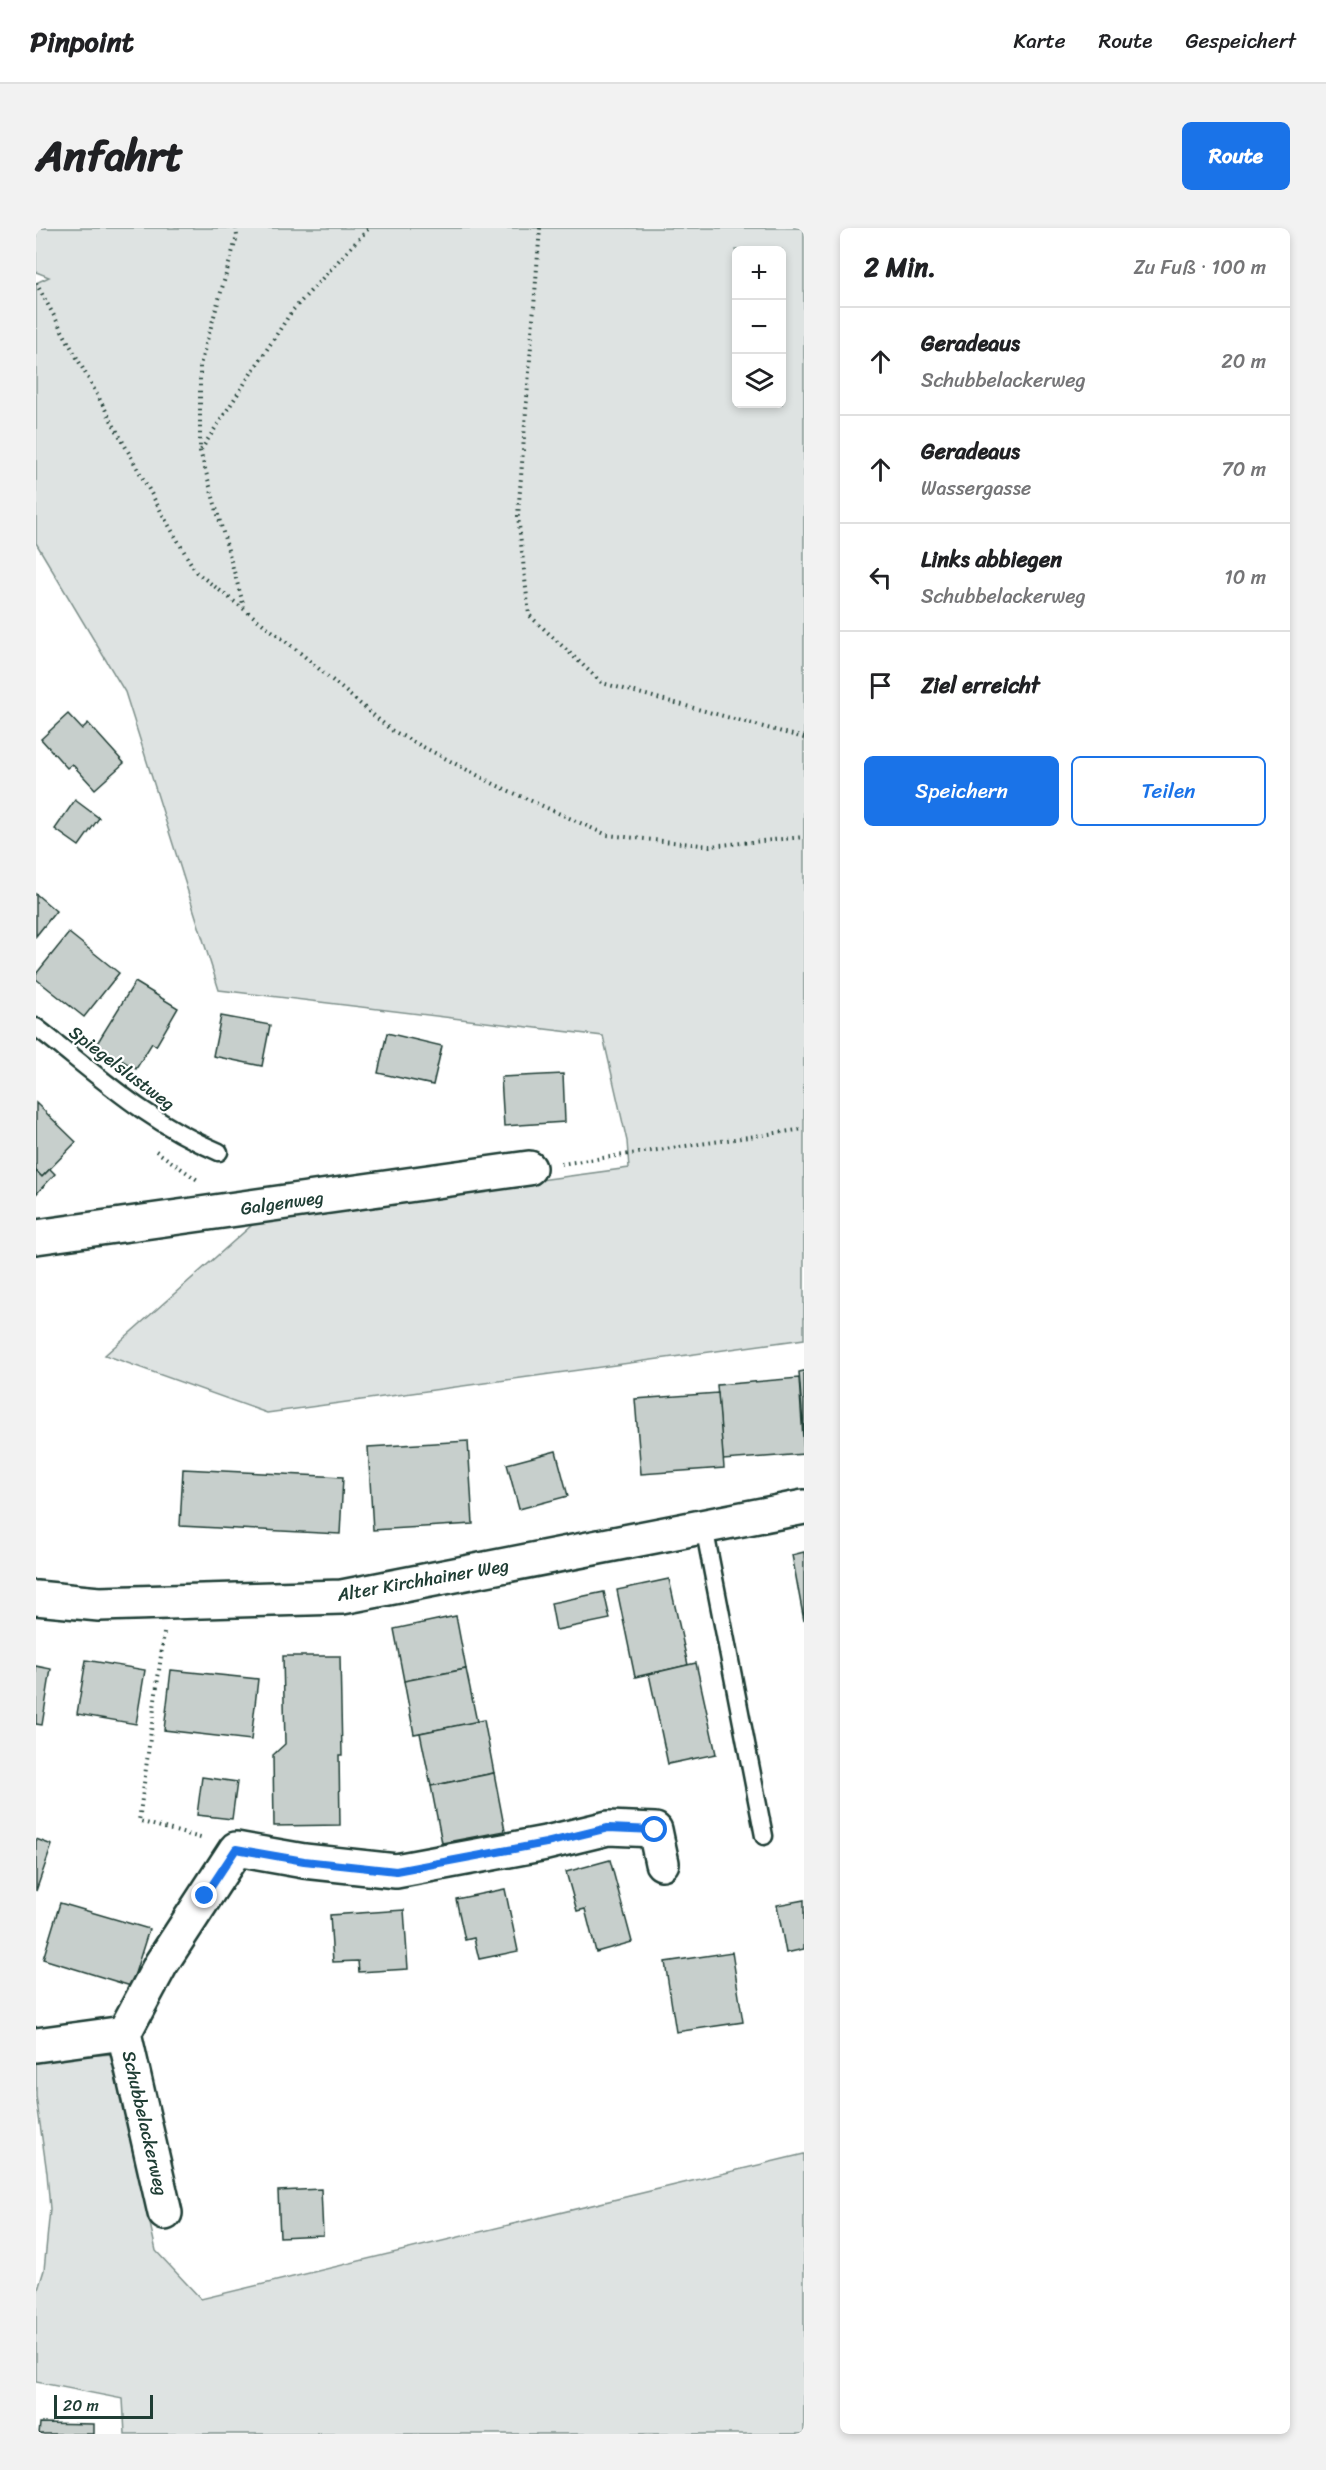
<!DOCTYPE html>
<html lang="de">
<meta charset="utf-8">
<style>
:root{--surface:#fff;--page:#f2f2f2;--text:#202124;--muted:#757577;--line:#e0e0e0;--accent:#1a73e8}
body{margin:0;font-family:Sriracha,sans-serif;background:var(--page);color:var(--text)}
.controls{position:absolute;right:18px;top:18px;display:grid;overflow:hidden;border-radius:9px;box-shadow:0 3px 9px #0003}
.controls button{width:54px;height:54px;display:grid;place-items:center;padding:0;border:0;border-bottom:2px solid var(--line);background:var(--surface);color:var(--text);font:30px sans-serif}
.scale{position:absolute;left:18px;bottom:15px;width:99px;box-sizing:border-box;padding-left:6px;border:3px solid #1f3d34;border-top:0;font-size:16px;line-height:21px;white-space:nowrap;color:#1f3d34;-webkit-text-stroke:4px #fff;paint-order:stroke}
.stop{position:absolute;width:18px;height:18px;margin:-14px;border:4px solid #1a73e8;border-radius:50%;background:#fff}
.stop.end{background:#1a73e8;border-color:#fff;box-shadow:0 2px 6px #0008}
.list{margin:0;padding:0;list-style:none}
h2{display:flex;justify-content:space-between;align-items:center;height:78px;margin:0;padding:0 24px;font-size:26px}
h2 small{font-size:20px;font-weight:400;color:var(--muted)}
.list li{display:grid;grid-template-columns:39px 1fr auto;gap:18px;align-items:center;box-sizing:border-box;height:108px;padding:0 24px;border-top:2px solid var(--line)}
.list b{display:block;font-size:22px;white-space:nowrap}
.list p{margin:0;font-size:20px;white-space:nowrap;color:var(--muted)}
.list em{font-size:20px;font-style:normal;color:var(--muted)}
.actions{display:flex;gap:12px;padding:18px 24px}
.actions a{flex:1;padding:14px 0;border:2px solid var(--accent);border-radius:9px;text-align:center;font-size:21px;color:var(--accent)}
.actions .main{background:var(--accent);color:#fff}
.icon{flex:none;width:33px;height:33px;fill:none;stroke:currentColor;stroke-width:2;stroke-linecap:round;stroke-linejoin:round}
.map{position:relative;flex:none;width:768px;height:2206px;overflow:hidden;border-radius:9px}
header{display:flex;align-items:center;gap:36px;box-sizing:border-box;height:84px;padding:0 30px;background:var(--surface);border-bottom:2px solid var(--line)}
header strong{font-size:28px}
nav{display:flex;gap:33px;margin-inline-start:auto;font-size:21px}
.intro{display:flex;align-items:center;justify-content:space-between;box-sizing:border-box;height:144px;padding:0 36px}
h1{margin:0;font-size:42px}
.button{padding:15px 27px;border-radius:9px;background:var(--accent);color:#fff;font-size:21px;font-weight:700}
main{display:flex;gap:36px;padding:0 36px}
aside{flex:1;background:var(--surface);border-radius:9px;box-shadow:0 3px 9px #0003}
.map>svg:first-child{display:block}
.green{fill:#dee3e2;stroke:#7e908b;stroke-width:1.5;fill-rule:evenodd}
.building{fill:#c7cfcc;stroke:#1f3d34;stroke-width:1.5}
.lines{fill:none;stroke-linecap:round;stroke-linejoin:round}
.lane-casing{stroke:#1f3d34;stroke-width:21}
.street-casing{stroke:#1f3d34;stroke-width:38}
.path{stroke:#1f3d34;stroke-width:4;stroke-dasharray:1.5 4.5;stroke-linecap:butt}
.lane{stroke:#fff;stroke-width:16}
.street{stroke:#fff;stroke-width:33}
.route{stroke:#1a73e8;stroke-width:8}
.labels{text-anchor:middle;dominant-baseline:central;stroke-width:4.5;stroke-linejoin:round;paint-order:stroke}
.street-label{font-size:18px;fill:#1f3d34;stroke:#fff}
</style>
<header>
<strong>Pinpoint</strong>
<nav><a>Karte</a><a>Route</a><a>Gespeichert</a></nav>
</header>
<div class="intro"><h1>Anfahrt</h1><a class="button">Route</a></div>
<main>
<div class="map">
<svg width="768" height="2206" viewBox="0 0 768 2206">
<rect width="100%" height="100%" fill="#fff"/>
<filter id="ink" filterUnits="userSpaceOnUse"><feTurbulence type="fractalNoise" baseFrequency=".0167" numOctaves="2"/><feDisplacementMap in="SourceGraphic" scale="12" xChannelSelector="R" yChannelSelector="G"/><feConvolveMatrix kernelMatrix="1 2 1 2 8 2 1 2 1" color-interpolation-filters="sRGB"/></filter>
<g filter="url(#ink)">
<!-- green -->
<g class="green">
<path d="M0 0H768V1111L231 1185 69 1127 224 990 593 940 591 913 567 808 183 762 89 464 0 315V55L13 49 0 44ZM700 22H746V176H700Z"/>
<path d="M77 1826 120 2023 165 2071 768 1926V2206H89L87 2171 0 2154V2068L8 2042 14 1981 11 1945 0 1868V1831Z"/>
</g>
<!-- building -->
<g class="building">
<path d="M32 486 46 501 52 495 88 535 59 561 36 536 31 540 5 511Z"/>
<path d="M39 572 63 590 43 618 19 601Z"/>
<path d="M0 666 20 683 0 708Z"/>
<path d="M33 705 83 745 48 789 0 751V746Z"/>
<path d="M99 754 142 780 120 818 116 815 100 841 60 817Z"/>
<path d="M185 788 234 797 226 838 177 828Z"/>
<path d="M351 805 406 818 397 857 342 845Z"/>
<path d="M527 846 529 894 468 898 465 849Z"/>
<path d="M0 875 40 914 6 949 0 943Z"/>
<path d="M14 941 19 946 0 966V943L6 949Z"/>
<path d="M768 1143V1210L763 1144Z"/>
<path d="M763 1150 768 1226 687 1232 681 1157Z"/>
<path d="M682 1165 688 1240 605 1246 599 1171Z"/>
<path d="M432 1213 437 1296 337 1302 332 1219Z"/>
<path d="M520 1223 532 1268 483 1281 471 1236Z"/>
<path d="M147 1241 307 1249 304 1306 144 1298Z"/>
<path d="M768 1324V1393L756 1327Z"/>
<path d="M633 1351 652 1437 599 1449 581 1362Z"/>
<path d="M568 1364 574 1391 520 1402 515 1375Z"/>
<path d="M420 1388 430 1441 368 1453 358 1401Z"/>
<path d="M247 1428H304L306 1527H303L304 1597 238 1598 237 1527 249 1516Z"/>
<path d="M50 1432 109 1442 100 1496 41 1486Z"/>
<path d="M660 1435 680 1526 632 1536 613 1446Z"/>
<path d="M0 1438 15 1441 6 1497 0 1496Z"/>
<path d="M430 1441 441 1494 378 1506 368 1453Z"/>
<path d="M135 1442 222 1451 215 1512 128 1502Z"/>
<path d="M448 1492 458 1545 395 1558 384 1505Z"/>
<path d="M458 1545 469 1603 406 1615 395 1558Z"/>
<path d="M166 1549 201 1554 196 1591 161 1587Z"/>
<path d="M0 1611 16 1617 0 1663Z"/>
<path d="M574 1632 596 1714 560 1724 549 1681 541 1683 530 1644Z"/>
<path d="M469 1661 482 1723 443 1731 438 1710 429 1712 420 1671Z"/>
<path d="M768 1672V1721L750 1725 741 1677Z"/>
<path d="M24 1675 113 1701 95 1758 7 1731Z"/>
<path d="M368 1682 372 1741 323 1744 322 1733 297 1734 294 1687Z"/>
<path d="M696 1724 707 1794 640 1804 629 1734Z"/>
<path d="M285 1961 287 2007 244 2009 242 1963Z"/>
<path d="M4 2195 58 2196V2206H3Z"/>
</g>
<g class="lines">
<!-- lane casing -->
<g class="lane-casing">
<g id="lane">
<path d="M0 799C62 847 109 893 183 924"/>
<path d="M668 1299 728 1608"/>
</g>
</g>
<!-- street casing -->
<g class="street-casing">
<g id="street">
<path d="M0 1009 493 940"/>
<path d="M0 1370 63 1376 306 1369 768 1279"/>
<path d="M88 1805 129 1985"/>
<path d="M0 1817 88 1805 125 1736 200 1621 268 1633 360 1643 510 1615 572 1600 619 1602 626 1635"/>
</g>
</g>
<!-- path -->
<g class="path">
<path d="M200 0 201 8 164 137V223L208 379"/>
<path d="M504 0 482 288 493 387 566 455 768 510"/>
<path d="M0 55 128 289 160 344 262 423 355 502 460 557 571 607 674 618 768 609"/>
<path d="M165 222 256 83 333 0"/>
<path d="M120 923 163 953"/>
<path d="M525 936 768 901"/>
<path d="M128 1405 103 1593 168 1611"/>
</g>
<!-- lane -->
<use href="#lane" class="lane"/>
<!-- street -->
<use href="#street" class="street"/>
</g>
</g>
<g class="lines" filter="url(#ink)">
<!-- route -->
<path class="route" d="M169 1668 200 1621 268 1633 360 1643 510 1615 572 1600 619 1602"/>
</g>
<g class="labels">
<!-- street labels -->
<g class="street-label">
<text transform="translate(86 840) rotate(37)">Spiegelslustweg</text>
<text transform="translate(246 975) rotate(-8)">Galgenweg</text>
<text transform="translate(387 1352) rotate(-10)">Alter Kirchhainer Weg</text>
<text transform="translate(109 1895) rotate(77)">Schubbelackerweg</text>
</g>
</g>
</svg>
<div class="controls">
<button>+</button>
<button>−</button>
<button><svg class="icon" aria-label="layers" viewBox="0 0 24 24"><path d="M12 4l9 5-9 5-9-5zM3 14l9 5 9-5"/></svg></button>
</div>
<div class="scale">20 m</div>
<div class="stop" style="left:619px;top:1602px"></div>
<div class="stop end" style="left:169px;top:1668px"></div>
</div>
<aside>
<h2>2 Min.<small>Zu Fuß · 100 m</small></h2>
<ul class="list">
<li><svg class="icon" aria-label="ahead" viewBox="0 0 24 24"><path d="M12 20V5M6 11l6-6 6 6"/></svg><div><b>Geradeaus</b><p>Schubbelackerweg</p></div><em>20 m</em></li>
<li><svg class="icon" aria-label="ahead" viewBox="0 0 24 24"><path d="M12 20V5M6 11l6-6 6 6"/></svg><div><b>Geradeaus</b><p>Wassergasse</p></div><em>70 m</em></li>
<li><svg class="icon" aria-label="left" viewBox="0 0 24 24"><path d="M17 20v-9H6M10 6l-5 5 5 5"/></svg><div><b>Links abbiegen</b><p>Schubbelackerweg</p></div><em>10 m</em></li>
<li><svg class="icon" aria-label="arrive" viewBox="0 0 24 24"><path d="M6 21V4h12l-3 4 3 4H6"/></svg><div><b>Ziel erreicht</b></div></li>
</ul>
<div class="actions"><a class="main">Speichern</a><a>Teilen</a></div>
</aside>
</main>
